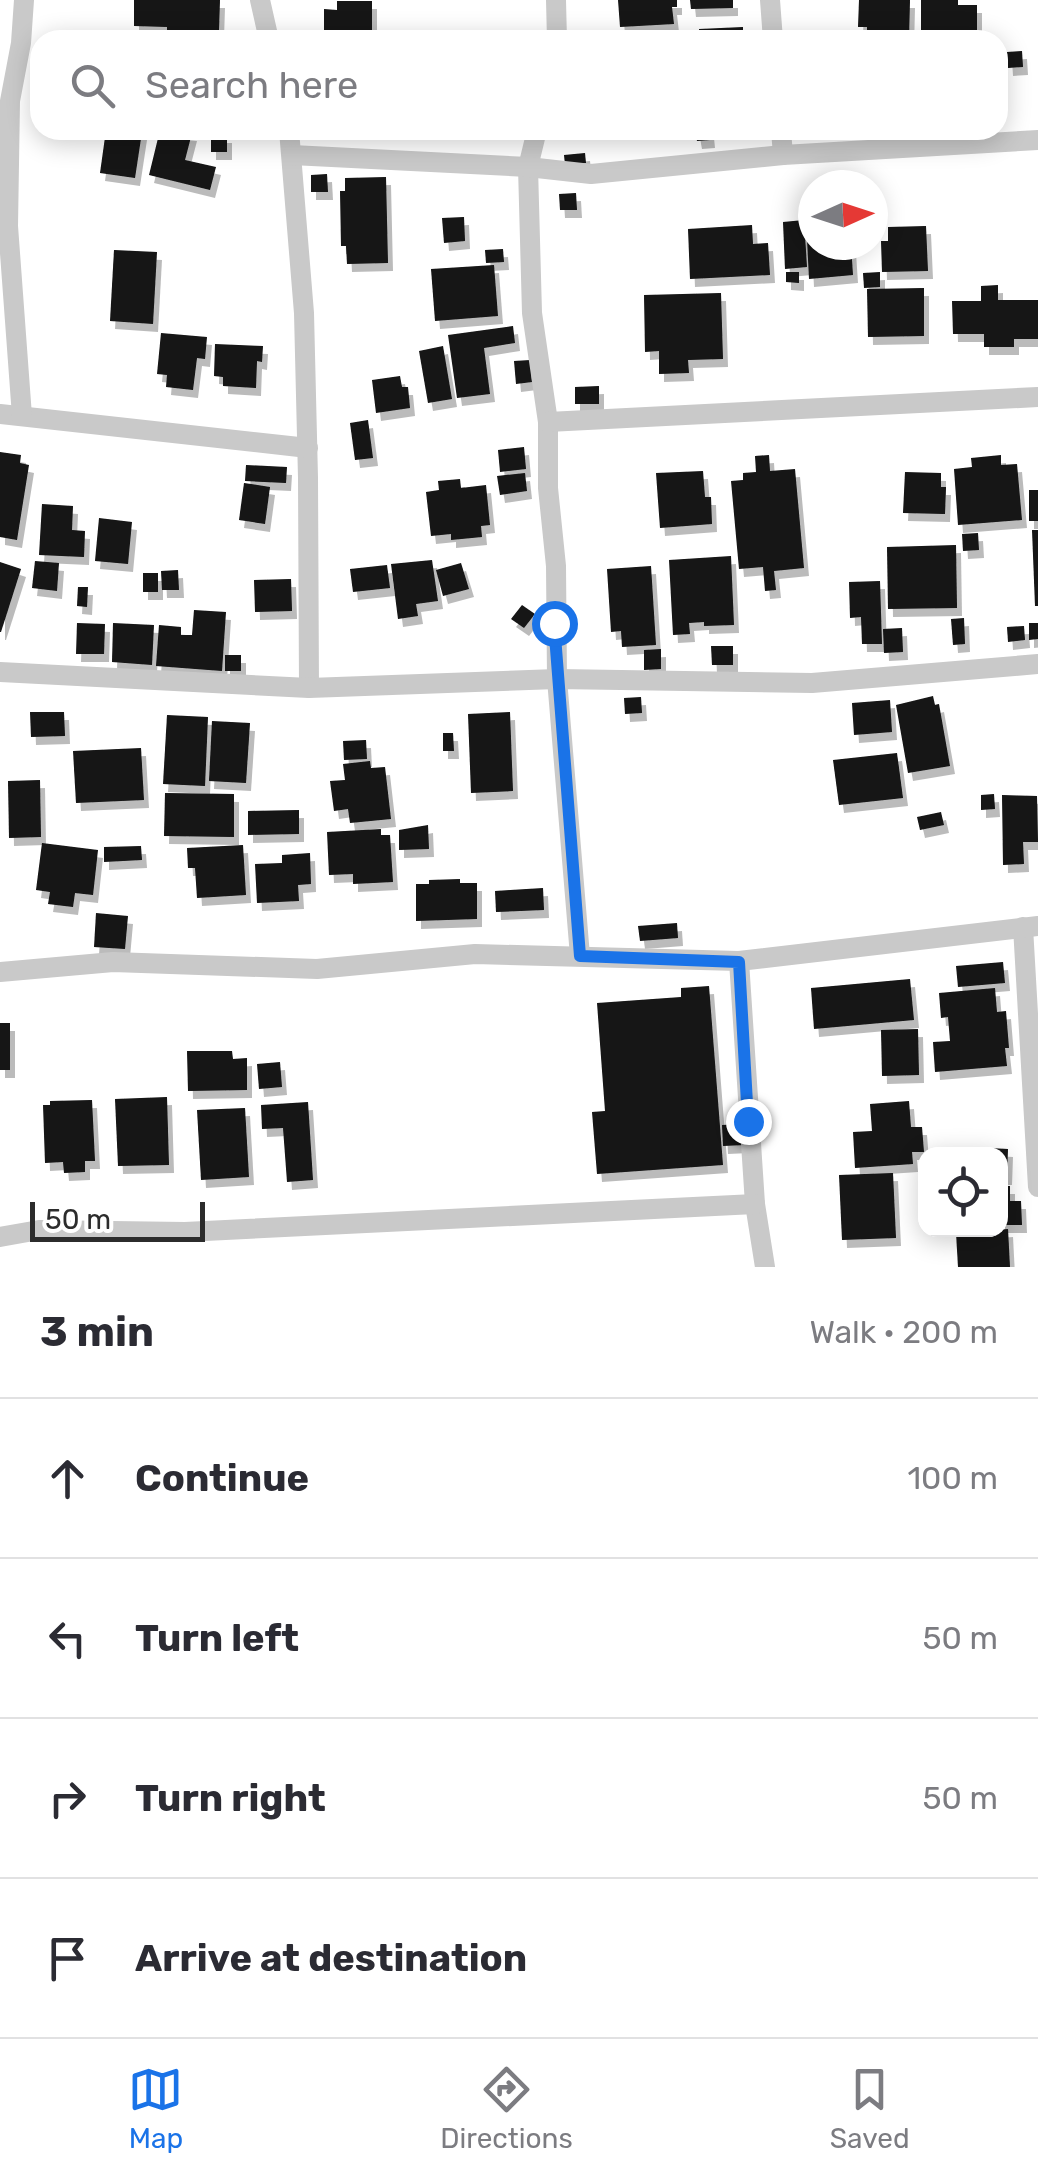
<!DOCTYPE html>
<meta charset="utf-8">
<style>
:root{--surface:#fff;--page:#f2f2f3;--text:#2b2b33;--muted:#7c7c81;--line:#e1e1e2;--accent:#1a73e8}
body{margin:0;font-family:Rubik,sans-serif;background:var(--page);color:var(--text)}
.controls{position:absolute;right:30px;bottom:30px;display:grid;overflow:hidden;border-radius:20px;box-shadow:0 5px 25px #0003}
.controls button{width:90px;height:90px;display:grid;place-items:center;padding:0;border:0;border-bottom:2px solid var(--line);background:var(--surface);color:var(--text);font:50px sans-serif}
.compass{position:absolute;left:798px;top:170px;width:90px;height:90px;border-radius:50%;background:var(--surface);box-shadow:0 5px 25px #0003;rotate:87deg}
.scale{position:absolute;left:30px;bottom:25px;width:175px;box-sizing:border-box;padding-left:10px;border:5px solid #2c2c2c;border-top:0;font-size:28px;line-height:35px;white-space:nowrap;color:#2c2c2c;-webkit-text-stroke:8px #fff;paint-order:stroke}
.stop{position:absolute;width:30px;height:30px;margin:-22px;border:8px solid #1a73e8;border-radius:50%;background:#fff}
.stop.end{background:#1a73e8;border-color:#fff;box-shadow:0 2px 10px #0008}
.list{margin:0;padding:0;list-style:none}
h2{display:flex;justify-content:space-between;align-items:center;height:130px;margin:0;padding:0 40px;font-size:42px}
h2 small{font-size:32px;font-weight:400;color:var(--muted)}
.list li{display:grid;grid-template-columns:65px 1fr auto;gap:30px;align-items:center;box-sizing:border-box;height:160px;padding:0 40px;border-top:2px solid var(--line)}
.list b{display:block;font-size:38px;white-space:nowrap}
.list em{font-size:32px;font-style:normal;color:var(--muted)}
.icon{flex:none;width:55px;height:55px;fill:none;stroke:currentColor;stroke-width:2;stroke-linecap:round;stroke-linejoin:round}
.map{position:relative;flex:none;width:1038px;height:1267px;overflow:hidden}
.search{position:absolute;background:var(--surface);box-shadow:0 5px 25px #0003;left:30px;right:30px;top:30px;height:110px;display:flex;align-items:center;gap:25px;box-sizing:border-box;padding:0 35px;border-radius:30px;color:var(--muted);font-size:38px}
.sheet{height:770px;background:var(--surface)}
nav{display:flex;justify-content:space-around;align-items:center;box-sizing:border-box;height:140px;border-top:2px solid var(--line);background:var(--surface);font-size:28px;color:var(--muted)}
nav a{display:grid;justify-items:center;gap:5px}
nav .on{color:var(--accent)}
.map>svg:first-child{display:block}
.building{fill:#131313;filter:url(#shadow)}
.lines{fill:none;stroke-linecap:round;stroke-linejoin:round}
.minor{stroke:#c9c9c9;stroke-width:20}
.route{stroke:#1a73e8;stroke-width:12}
</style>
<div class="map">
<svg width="1038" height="1267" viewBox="0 0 1038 1267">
<defs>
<filter id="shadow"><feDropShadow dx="5" dy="8" stdDeviation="0" flood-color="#0004"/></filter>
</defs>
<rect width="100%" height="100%" fill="#fff"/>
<!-- building -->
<g class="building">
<path d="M134 0H220L219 30H191V40L167 39V27L134 26Z"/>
<path d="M618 0H677V7H672L674 24 620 27Z"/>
<path d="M690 0H733V8L691 9Z"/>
<path d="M859 0H910L909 40H867V27H858Z"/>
<path d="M921 0H958V5H977V32H964V40H921Z"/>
<path d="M337 1H372V31H324V9L337 10Z"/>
<path d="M743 27V40H699V29Z"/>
<path d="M1022 51 1023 67 1008 68 1007 52Z"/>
<path d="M106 130 142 132 135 178 100 173Z"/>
<path d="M160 130 192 133 185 160 216 167 210 190 149 175Z"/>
<path d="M695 130H709L710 140 697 141Z"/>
<rect x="211" y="135" width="16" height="17"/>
<path d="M585 153 586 163 565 165 564 155Z"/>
<path d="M327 174 328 192H311V175Z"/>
<path d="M386 177 388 263 347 264 346 246H341L340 191H345V178Z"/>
<path d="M576 193 577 210H560L559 194Z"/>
<path d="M464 217 465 241 444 243 442 218Z"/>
<path d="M804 220 807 267 785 269 783 222Z"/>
<path d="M752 225 753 244 768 243 770 275 690 279 688 229Z"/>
<path d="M926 226 928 271 882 272 881 241H888V227Z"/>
<path d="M813 238V245H851L853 275 809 279 807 239Z"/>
<path d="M503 249 504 262 486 263 485 250Z"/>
<path d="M114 250 157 252 153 324 110 321Z"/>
<path d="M494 265 498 316 435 321 431 269Z"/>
<path d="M786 272H799V283L786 282Z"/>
<path d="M880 272V287L864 288 863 273Z"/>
<path d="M998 285V300H1038V339H1014V347H984V334H953L952 301H981V286Z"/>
<path d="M924 288V336L868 337 867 289Z"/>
<path d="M721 293 723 359 688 360 689 373 659 374V351L645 352 644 295Z"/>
<path d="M513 326 515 343 484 348 490 394 457 398 448 335Z"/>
<path d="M161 333 207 337 205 359 197 358 193 390 166 387 167 375 157 374Z"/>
<path d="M215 344 263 346 262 362 257 361 256 388 223 386V377L214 376Z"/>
<path d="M443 346 452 399 428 403 419 351Z"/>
<path d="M530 360 532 382 516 384 514 361Z"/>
<path d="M400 376 402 387H408L410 408 376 413 372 380Z"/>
<path d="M599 386V404H575V387Z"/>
<path d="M368 420 373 458 355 460 350 423Z"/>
<path d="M524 447 526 469 500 472 498 450Z"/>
<path d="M0 452 21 455 20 463 29 465 17 540 0 537Z"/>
<path d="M769 455 770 471 795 469 804 568 774 571 776 590 765 591 763 567 739 569 731 481 743 480V473L756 472 755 456Z"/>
<path d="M1001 455V465L1017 464 1022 520 958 525 954 469 972 467 971 458Z"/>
<path d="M246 465 287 467 286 483 245 481Z"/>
<path d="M703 471 705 497H711L712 524 660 528 656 473Z"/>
<path d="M905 472 941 473V487H946L945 514 903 513Z"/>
<path d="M525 473 527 491 500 495 497 476Z"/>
<path d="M460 479 461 488 486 485 490 525 481 526 482 537 451 540V534L431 536 426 492 439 490 438 481Z"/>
<path d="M244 483 270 487 265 524 239 520Z"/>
<rect x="1029" y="490" width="9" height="31"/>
<path d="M42 504 73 506 72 530 85 531 84 557 39 555Z"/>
<path d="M99 518 132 522 128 564 95 561Z"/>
<path d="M1032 530H1038V606H1035Z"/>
<path d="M978 533 979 550 963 551 962 534Z"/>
<path d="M956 545 957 608 888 609 887 547Z"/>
<path d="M731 556 734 625 704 626V622L689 623 690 634 673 635 669 560Z"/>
<path d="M432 560 438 601 416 604 418 616 398 619 391 564Z"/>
<path d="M35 561 59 563 57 591 32 588Z"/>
<path d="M0 562 21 569 1 632H0Z"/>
<path d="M461 563 469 589 443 596 436 570Z"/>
<path d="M387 565 390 588 353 592 350 569Z"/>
<path d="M651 566 656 645 622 647 621 631 611 632 607 569Z"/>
<path d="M178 570 179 590H162L161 571Z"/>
<rect x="143" y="573" width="15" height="19"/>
<path d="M291 579 292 611 255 612 254 580Z"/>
<path d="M880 581 882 644H862L861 617 850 618 849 582Z"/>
<path d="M78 587H88L87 607 77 606Z"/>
<path d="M522 605 535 614 524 628 511 619Z"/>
<path d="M194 610 226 612 222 671 156 666 159 625 181 627V635H192Z"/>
<path d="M964 618 965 644 953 645 951 619Z"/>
<path d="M77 623 105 624 104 654H76Z"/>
<path d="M113 623 154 625 152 665 112 662Z"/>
<path d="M1029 623H1038V639L1029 640Z"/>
<path d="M1024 626 1025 640 1008 642 1007 627Z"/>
<path d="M902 628 903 652 884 653 883 629Z"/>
<path d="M711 646H733V665H712Z"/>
<path d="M661 649V669L644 670V650Z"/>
<rect x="225" y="655" width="16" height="16"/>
<path d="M933 696 935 705 939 704 950 766 908 773 896 705Z"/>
<path d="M641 697 642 713 625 714 624 698Z"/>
<path d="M890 700 892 732 854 735 852 703Z"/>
<path d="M30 712H64L65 736 31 737Z"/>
<path d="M510 712 513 791 471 793 468 714Z"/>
<path d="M167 715 208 717 205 786 163 784Z"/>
<path d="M212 721 250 723 246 783 209 781Z"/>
<path d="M443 733H453L454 751H443Z"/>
<path d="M366 740 367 759 344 760 343 741Z"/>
<path d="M141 748 144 800 76 803 73 751Z"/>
<path d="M897 753 903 798 839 805 833 760Z"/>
<path d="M370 761 371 768 385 767 391 819 350 823 348 809 334 811 330 781 345 780 343 764Z"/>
<path d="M40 780 41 837 9 838 8 781Z"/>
<path d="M165 793 234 794V837L164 836Z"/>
<path d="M994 794 995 809 981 810V795Z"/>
<path d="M1002 795 1037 796 1038 842H1023L1024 864 1003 865Z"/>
<path d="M299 810V834L248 835V811Z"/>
<path d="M941 812 944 825 920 830 917 817Z"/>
<path d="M428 825 429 849 399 850V830Z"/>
<path d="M381 829V835H390L393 882 353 884V874L329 875 327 832Z"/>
<path d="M42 843 98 850 93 895 75 893 73 907 48 904 50 892 36 890Z"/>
<path d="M243 845 246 895 197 898 195 868H188L187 848Z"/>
<path d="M141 846 142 860 104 862V847Z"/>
<path d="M310 853 311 884 298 885 299 901 257 903 255 864 282 863V855Z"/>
<path d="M460 879V883H477V919L416 921V884H429V880Z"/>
<path d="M543 888 544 910 496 912 495 891Z"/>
<path d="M96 913 128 916 125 949 94 947Z"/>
<path d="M677 923 678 938 640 941 638 926Z"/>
<path d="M1003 962 1005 983 958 987 956 966Z"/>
<path d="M910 979 914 1020 814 1029 811 988Z"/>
<path d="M709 986 723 1165 597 1174 592 1112 605 1111 597 1003 681 997V988Z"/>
<path d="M995 988 997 1012 1006 1011 1009 1048H1005L1007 1066 935 1072 933 1042 950 1041 948 1017 941 1018 939 993Z"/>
<rect x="0" y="1023" width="10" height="47"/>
<path d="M918 1029 919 1075 882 1076 881 1030Z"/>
<path d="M187 1051H232L233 1059 247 1058V1090L188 1091Z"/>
<path d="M280 1062 282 1087 259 1089 257 1064Z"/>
<path d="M167 1097 169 1165 118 1166 115 1099Z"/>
<path d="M92 1100 95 1161H85V1172L64 1173 63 1162 45 1163 43 1105H50V1101Z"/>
<path d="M909 1101 911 1127H922L924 1152H912L913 1164 855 1168 853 1132 872 1131 870 1104Z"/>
<path d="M308 1102 313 1180 287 1182 283 1128 262 1129 261 1105Z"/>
<path d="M245 1108 249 1177 201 1180 197 1110Z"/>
<path d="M743 1124 744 1145 723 1146 722 1125Z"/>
<path d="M971 1147 1008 1149 1007 1177H1000V1154H971Z"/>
<path d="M893 1173 896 1238 842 1240 839 1175Z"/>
<path d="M1000 1186H1010V1201H1021L1022 1225H1000Z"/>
<path d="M1008 1229 1010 1267H958L956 1233Z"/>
</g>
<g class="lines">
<!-- minor -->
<g class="minor">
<path d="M260 0 269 40"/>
<path d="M556 0 557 40"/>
<path d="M770 0 773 40"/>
<path d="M289 130 304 313 308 478 309 688"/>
<path d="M537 130 528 167 532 313 548 422V488L556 566 557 679 580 956"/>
<path d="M781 130 783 155"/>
<path d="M292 155 528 167 591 174 783 155 1038 140"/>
<path d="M0 414 308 448"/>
<path d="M22 416 8 226 10 101 21 43 24 0"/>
<path d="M548 422 1038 397"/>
<path d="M0 672 309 688 557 679 812 683 1038 664"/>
<path d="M1023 927 1038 1187"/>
<path d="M739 961 755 1204 765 1267"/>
<path d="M0 972 113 962 317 969 475 954 739 961 1038 926"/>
<path d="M0 1237 39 1230 185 1232 755 1204"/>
</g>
</g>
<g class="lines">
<!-- route -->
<path class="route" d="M554 623 580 956 739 962 748 1121"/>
</g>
</svg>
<div class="controls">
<button><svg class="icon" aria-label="locate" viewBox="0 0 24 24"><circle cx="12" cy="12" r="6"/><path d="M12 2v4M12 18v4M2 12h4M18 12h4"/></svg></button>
</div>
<svg class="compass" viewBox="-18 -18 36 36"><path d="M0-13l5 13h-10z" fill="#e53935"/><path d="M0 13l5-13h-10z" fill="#7c7c81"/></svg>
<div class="scale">50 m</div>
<div class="stop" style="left:554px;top:623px"></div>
<div class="stop end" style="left:748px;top:1121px"></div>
<div class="search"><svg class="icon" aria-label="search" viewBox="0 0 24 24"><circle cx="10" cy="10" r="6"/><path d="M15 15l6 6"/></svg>Search here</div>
</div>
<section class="sheet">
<h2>3 min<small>Walk · 200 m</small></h2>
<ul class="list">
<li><svg class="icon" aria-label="ahead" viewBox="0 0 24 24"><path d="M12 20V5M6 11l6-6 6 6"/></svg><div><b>Continue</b></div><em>100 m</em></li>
<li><svg class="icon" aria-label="left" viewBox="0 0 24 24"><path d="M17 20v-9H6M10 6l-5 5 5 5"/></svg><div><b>Turn left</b></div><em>50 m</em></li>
<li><svg class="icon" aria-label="right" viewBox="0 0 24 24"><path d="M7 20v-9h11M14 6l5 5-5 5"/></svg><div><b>Turn right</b></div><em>50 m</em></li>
<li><svg class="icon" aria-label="arrive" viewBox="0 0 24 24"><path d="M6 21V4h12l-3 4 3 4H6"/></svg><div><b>Arrive at destination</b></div></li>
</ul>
</section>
<nav>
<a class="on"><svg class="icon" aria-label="map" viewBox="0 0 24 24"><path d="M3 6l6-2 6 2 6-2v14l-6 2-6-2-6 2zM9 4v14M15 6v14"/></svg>Map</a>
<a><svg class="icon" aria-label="directions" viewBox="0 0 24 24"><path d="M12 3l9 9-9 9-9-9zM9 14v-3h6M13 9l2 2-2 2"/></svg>Directions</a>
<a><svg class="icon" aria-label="saved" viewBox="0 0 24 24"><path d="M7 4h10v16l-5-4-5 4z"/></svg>Saved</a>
</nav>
